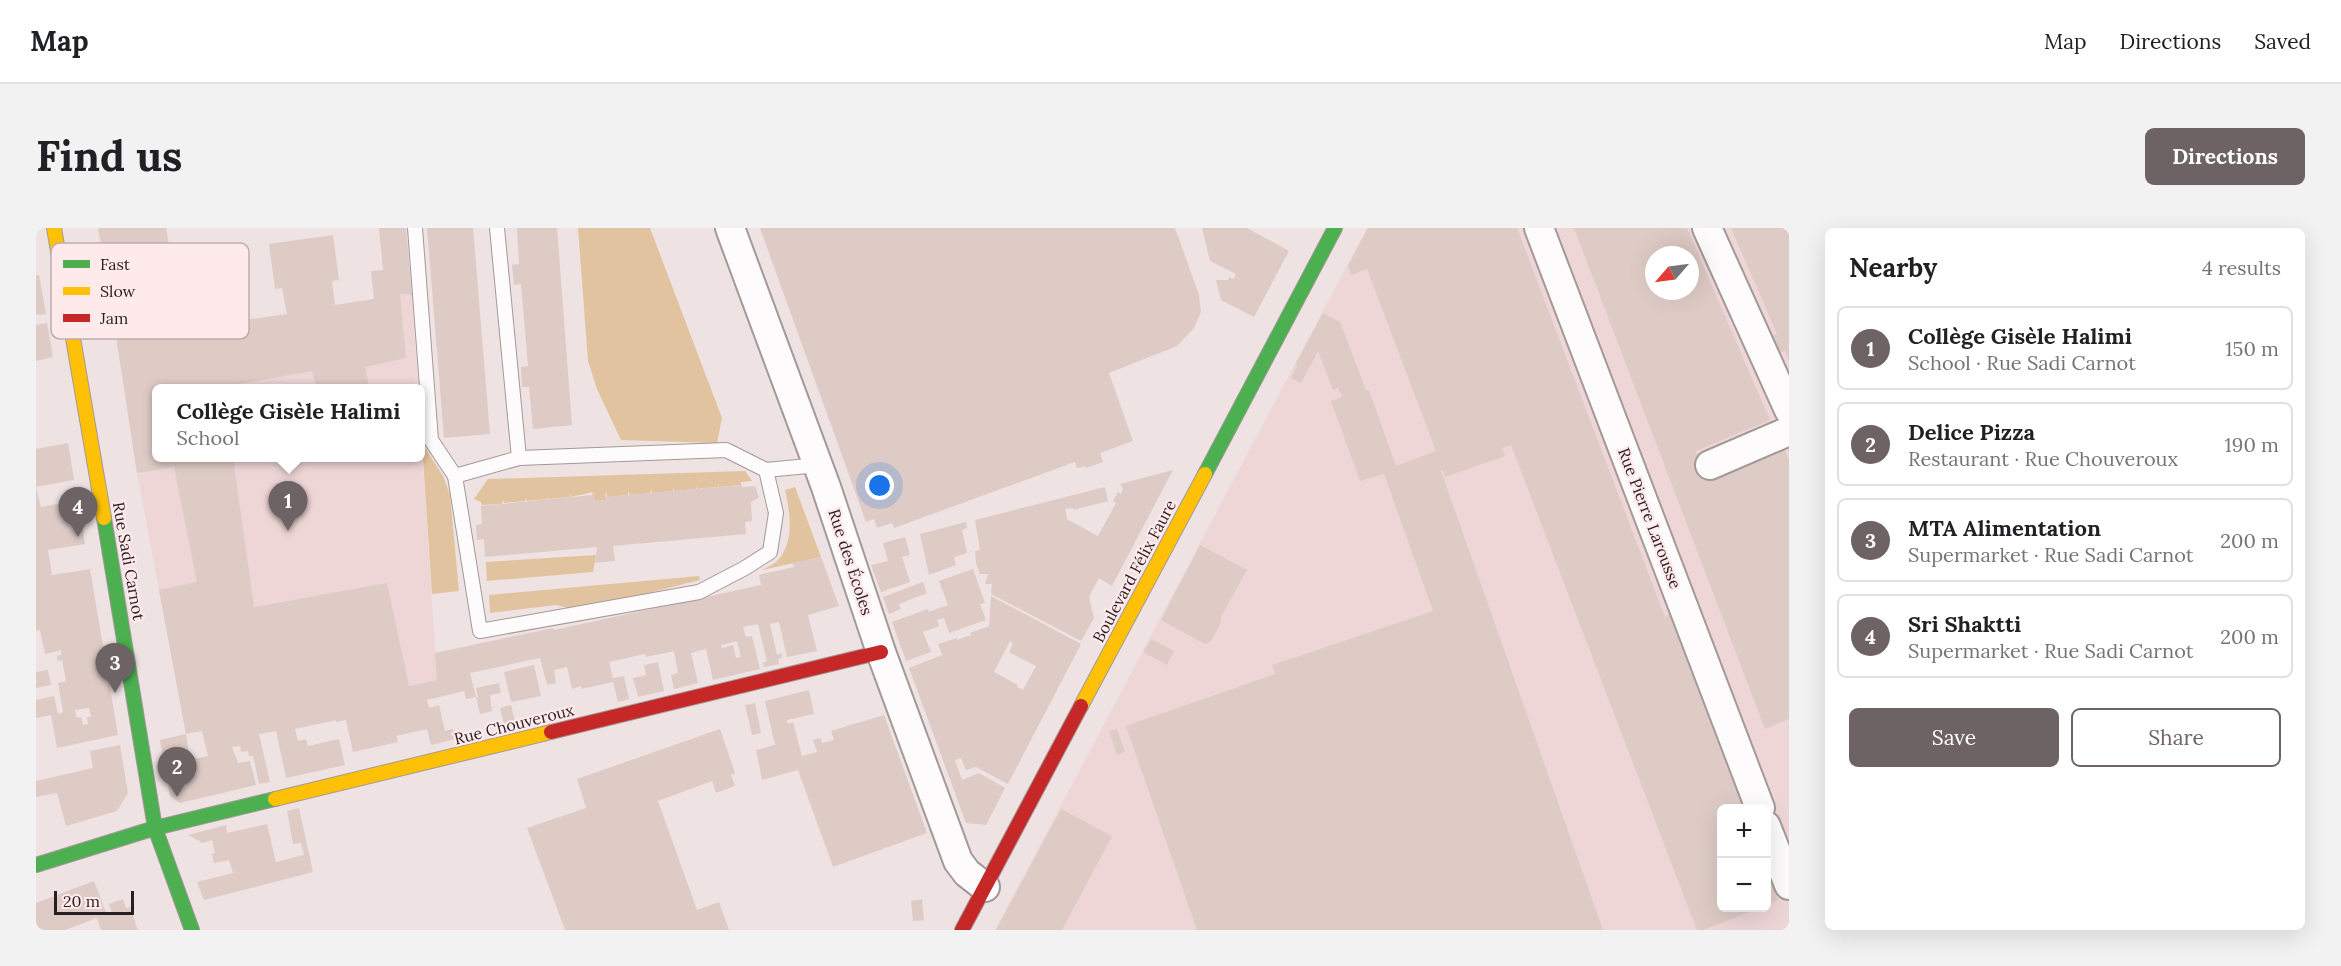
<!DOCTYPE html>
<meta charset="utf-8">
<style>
:root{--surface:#fff;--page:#f2f2f2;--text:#202124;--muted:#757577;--line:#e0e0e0;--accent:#6e6364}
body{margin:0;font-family:Lora,serif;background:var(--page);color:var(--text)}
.controls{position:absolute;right:18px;bottom:18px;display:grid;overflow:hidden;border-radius:9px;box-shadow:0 6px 24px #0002}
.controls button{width:54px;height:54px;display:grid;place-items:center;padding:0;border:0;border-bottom:2px solid var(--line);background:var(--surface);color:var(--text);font:30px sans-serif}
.compass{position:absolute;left:1609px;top:18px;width:54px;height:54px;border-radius:50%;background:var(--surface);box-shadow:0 6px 24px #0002;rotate:242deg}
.scale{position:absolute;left:18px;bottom:15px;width:80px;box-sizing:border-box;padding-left:6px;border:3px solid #281f20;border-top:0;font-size:16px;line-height:21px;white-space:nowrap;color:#281f20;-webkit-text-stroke:4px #ffeaeb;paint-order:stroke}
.you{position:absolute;left:844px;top:258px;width:21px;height:21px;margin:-15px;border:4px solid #fff;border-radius:50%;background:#1a73e8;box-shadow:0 0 0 9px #1a73e833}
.badge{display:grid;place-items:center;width:39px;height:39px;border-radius:50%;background:var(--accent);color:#fff;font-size:20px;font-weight:700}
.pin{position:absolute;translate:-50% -50px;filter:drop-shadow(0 2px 3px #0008)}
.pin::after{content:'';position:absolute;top:32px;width:21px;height:18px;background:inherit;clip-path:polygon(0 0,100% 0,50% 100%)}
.popup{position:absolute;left:116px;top:156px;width:273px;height:78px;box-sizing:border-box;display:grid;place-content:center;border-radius:9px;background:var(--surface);filter:drop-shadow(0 2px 4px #0005);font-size:20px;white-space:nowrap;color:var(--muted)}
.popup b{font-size:22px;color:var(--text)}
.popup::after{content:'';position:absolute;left:50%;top:100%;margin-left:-12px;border:12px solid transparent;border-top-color:var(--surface)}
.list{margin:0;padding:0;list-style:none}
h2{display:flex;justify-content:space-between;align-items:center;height:78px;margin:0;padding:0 24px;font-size:26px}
h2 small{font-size:20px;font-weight:400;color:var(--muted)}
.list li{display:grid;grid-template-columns:39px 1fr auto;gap:18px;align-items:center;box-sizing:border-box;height:84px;margin:0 12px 12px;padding:0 12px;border:2px solid var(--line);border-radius:9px}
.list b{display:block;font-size:22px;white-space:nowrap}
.list p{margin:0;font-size:20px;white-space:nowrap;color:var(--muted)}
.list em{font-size:20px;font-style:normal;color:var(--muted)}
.actions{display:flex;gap:12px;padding:18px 24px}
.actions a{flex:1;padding:14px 0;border:2px solid var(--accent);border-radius:9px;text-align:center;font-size:21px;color:var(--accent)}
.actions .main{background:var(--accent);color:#fff}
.map{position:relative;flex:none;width:1753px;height:702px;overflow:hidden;border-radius:9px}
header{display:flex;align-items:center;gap:36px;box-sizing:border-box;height:84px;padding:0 30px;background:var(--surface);border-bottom:2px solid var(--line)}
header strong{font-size:28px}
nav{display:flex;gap:33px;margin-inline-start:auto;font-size:21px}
.intro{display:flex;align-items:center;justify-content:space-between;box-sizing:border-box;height:144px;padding:0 36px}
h1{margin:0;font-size:42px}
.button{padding:15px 27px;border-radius:9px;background:var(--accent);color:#fff;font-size:21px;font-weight:700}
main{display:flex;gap:36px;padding:0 36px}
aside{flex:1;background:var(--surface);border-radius:9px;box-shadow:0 6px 24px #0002}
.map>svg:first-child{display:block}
.built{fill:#eed6d7;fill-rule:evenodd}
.green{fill:#e1c49f}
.building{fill:#decbc6;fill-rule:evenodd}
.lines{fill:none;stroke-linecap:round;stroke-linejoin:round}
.lane-casing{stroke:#a39999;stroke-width:16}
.street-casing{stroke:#a39999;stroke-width:32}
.fast-casing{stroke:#a39999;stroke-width:16}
.slow-casing{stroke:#a39999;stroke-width:16}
.jam-casing{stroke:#a39999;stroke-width:16}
.lane{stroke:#fdfbfb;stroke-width:14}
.street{stroke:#fdfbfb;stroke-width:28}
.fast{stroke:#4caf50;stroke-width:14}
.slow{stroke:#ffc107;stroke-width:14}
.jam{stroke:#c62828;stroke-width:14}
.labels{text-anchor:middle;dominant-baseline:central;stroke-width:4.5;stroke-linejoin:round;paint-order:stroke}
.street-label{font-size:16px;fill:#281f20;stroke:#ffeaeb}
.key{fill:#ffeaeb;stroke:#beadae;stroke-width:1.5}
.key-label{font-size:16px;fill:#281f20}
</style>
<header>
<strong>Map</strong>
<nav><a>Map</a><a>Directions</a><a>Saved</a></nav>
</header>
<div class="intro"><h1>Find us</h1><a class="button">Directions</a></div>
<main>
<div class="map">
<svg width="1753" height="702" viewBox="0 0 1753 702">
<rect width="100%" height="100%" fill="#efe2e2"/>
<!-- built -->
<g class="built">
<path d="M1331 0H1753V702H959ZM1618 27H1654V63H1618ZM1686 580H1730V680H1686Z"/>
<path d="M364 66 376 67 382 160H120V230H384V192L401 452 150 506 101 245 80 108 228 91Z"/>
</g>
<!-- green -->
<g class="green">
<path d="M542 0H614L686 190 681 215 585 212 561 161 552 133Z"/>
<path d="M386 215 407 248 414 267 423 363 396 366Z"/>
<path d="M709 243 716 253 705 254V257L683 259 682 256V259L661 261 660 258V261L638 263 637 260V263L616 265 615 261 614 265 594 267 592 263V267L571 269 570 263 569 272 559 273 557 264 535 269 534 266V269L513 271 512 268V271L491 273 490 270 489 273 468 275 467 272 466 276 446 277 445 274 438 271 452 251Z"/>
<path d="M759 259 785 329 726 342C731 339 739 336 742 332 759 313 754 284 749 262Z"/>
<path d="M560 327 557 344 451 353 450 334Z"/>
<path d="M663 348 664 352 577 374 536 381 520 377 454 385 453 367Z"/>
</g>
<!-- building -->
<g class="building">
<path d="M62 0H130L135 28 69 40Z"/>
<path d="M343 0H370L376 67 364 66 370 130 329 139 333 160H281L276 143 187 159V160H120V230H197L218 379 351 355 373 458 401 452 399 425 517 400 518 402 725 357 723 347 758 339 756 335 785 329 803 378 772 387 781 423 751 429 743 394 734 396 741 427 746 425V430L742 431 743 436 728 439 727 434H731L722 396 707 399 710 409 716 408 724 441 677 452 670 421 662 423 655 425 662 455 638 461 635 447 642 445 638 423 610 429 609 426 573 434 577 450 588 448 593 471 582 474 577 454 545 461V458L536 461 531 439 518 442 520 455 511 457 504 430 434 445 440 469 430 471 428 463 391 472 393 480 403 477 409 503 417 501 419 511 395 517 391 501 360 508 362 514 317 524 310 492 300 494V492L259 501 262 513 270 511 272 518 303 511 309 537 250 550 240 503 223 506 234 554 223 556 217 528H213L212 523 205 524 204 518 196 519 202 535 214 533 220 557 144 575 134 568 124 512 150 506 154 532 172 528 166 503 150 506 123 362 161 354 138 239 101 245 80 108 84 107 76 69 163 54 173 97 251 86 246 60 239 61 233 16 297 7 303 52 296 53 299 77 338 71 335 43 347 42ZM701 413 705 429 700 430 697 417 686 420 685 417Z"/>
<path d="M391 0H437L454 206 408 210Z"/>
<path d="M481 0H521L536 197 497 201 493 159H486L485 139 492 138 485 56 478 57 476 37 483 36Z"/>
<path d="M724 0H1139L1163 67 1165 84 1158 100 1141 118 1073 145 1097 213 1064 225 1067 234 1050 240V238L1041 240 1039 234 858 300 856 295 841 300 838 291 830 294Z"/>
<path d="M1166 0H1211L1253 23 1218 89 1185 72 1180 52H1192L1193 49 1198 51 1200 46 1174 33Z"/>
<path d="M1332 0H1481L1629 389 1633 386 1707 580H1686V680H1724L1667 702H1661L1475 217 1466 220 1469 228 1409 249 1407 242 1405 243 1567 702H1161L1090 498 1239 446 1236 437 1397 383 1348 246 1324 253 1295 173 1306 169 1302 160 1297 162 1282 123 1265 155 1255 150 1261 138 1259 137 1287 85 1304 94 1330 162H1333L1360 238 1400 223 1331 41 1315 47 1312 38Z"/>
<path d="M1538 0H1651L1734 192 1660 223 1672 253 1748 221 1753 231V491L1729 501ZM1618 27H1654V63H1618Z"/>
<path d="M1695 0H1753V132L1749 123 1737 129 1729 111 1741 106Z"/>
<path d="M3 47 10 86 0 87V48Z"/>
<path d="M11 95 17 129 0 133V97Z"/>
<path d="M32 215 38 252 0 259V221Z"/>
<path d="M1137 242 1076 358 1063 350 1053 369 1058 390 1045 413 955 366 956 356H949L952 346H944L940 335 939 323 944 322 939 292 1069 259 1072 273 1037 282V280L1029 281 1031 291 1062 308 1080 275 1077 273 1082 264 1085 266 1087 260 1084 256Z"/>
<path d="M706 257V259L719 258 723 270 715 274 716 293 709 294 710 306 577 318 579 333 559 335 561 319 449 329 448 311 441 312 440 297 446 296 445 278 556 267V265H558L559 273 569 272V269Z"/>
<path d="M0 259 5 279 42 272 49 316 12 322 16 347 54 341 82 507 21 520 15 487 0 490V472L18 468 22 486 27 484 22 455 30 453 26 432 21 433V428L25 427V422L9 426 4 402 0 403ZM53 480 55 489H51L52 496 47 497 45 489 41 490 39 482Z"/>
<path d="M930 294 931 300 926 302 931 325 918 329 920 337 893 347 884 306Z"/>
<path d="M869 309 874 327 866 329 874 354 845 364 835 337 852 333 847 315Z"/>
<path d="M1164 317 1211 342 1185 389 1184 397 1174 414 1169 416 1125 392Z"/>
<path d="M937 341 949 375 944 376 950 392 913 405 908 390 901 392 903 398 887 404 895 424 870 433 856 394 892 381V384L912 377 903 353Z"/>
<path d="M887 354 891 365 863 376 865 381 853 386 847 369Z"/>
<path d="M955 368 1045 416 972 556 940 539 930 542 925 530 919 532 926 552 943 545 969 560 950 597 930 595 873 440 906 427 902 416 921 410V412L932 408 935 409 934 405 953 398ZM974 413 977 415 973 424 1000 438 987 462 981 459 982 457 958 444Z"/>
<path d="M1115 411 1138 423 1131 437 1107 424Z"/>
<path d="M622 434 628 463 602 469 597 450 610 447 608 437Z"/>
<path d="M498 437 505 468 475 474 468 444Z"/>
<path d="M12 442 15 457 0 460V444Z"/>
<path d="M463 455 465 465 454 467 456 483 444 486 440 469H442L440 460Z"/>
<path d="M773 462 778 486 751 492 752 496 757 494 766 528 781 524 777 512 785 510 786 515 798 512 795 503 848 487 891 605 797 639 762 542 726 552 720 522 739 517 729 473Z"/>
<path d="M719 475 725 505 716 507 709 477Z"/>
<path d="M475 477 480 497 469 500 464 480Z"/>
<path d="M684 501 699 545 695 547 699 558 680 565 676 553 622 573 661 682 683 674 693 702H529L491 600 550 580 541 551Z"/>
<path d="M1081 501 1089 524 1081 527 1073 503Z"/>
<path d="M84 517 92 565 81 583 30 598 21 565 0 569V553L57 540 54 523Z"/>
<path d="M263 580 277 644 168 672 161 654 197 645 193 632 178 635 176 626 179 625 176 612 167 615 152 607 190 597 191 605 231 596 240 634 268 627 265 615 257 616 251 583Z"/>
<path d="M1025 581 1076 608 1026 702H960Z"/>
<path d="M1731 642 1742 672 1731 677Z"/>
<path d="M58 653 71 687 76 685 73 676 87 671 90 680 94 679 102 702H65L61 690 29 702H0V675Z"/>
<path d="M886 671 888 692 877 693 875 673Z"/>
</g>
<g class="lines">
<!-- lane casing -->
<g class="lane-casing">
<g id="lane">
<path d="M379 0 395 212 419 248 483 230 690 222 730 242 782 237"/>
<path d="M461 0 483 230"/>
<path d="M419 248 444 403 663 364 709 340 734 324 740 285 730 242"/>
</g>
</g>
<!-- street casing -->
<g class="street-casing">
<g id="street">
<path d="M694 0 790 259 845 424 922 633 931 645 949 659"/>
<path d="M1503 0 1724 580"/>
<path d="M1671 0 1753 182"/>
<path d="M1674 237 1753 203"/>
<path d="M1730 598 1753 657"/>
</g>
</g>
<!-- fast casing -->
<g class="fast-casing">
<g id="fast">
<path d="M1169 246 1299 0"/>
<path d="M68 290 119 600 156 702"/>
<path d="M0 637 119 600 239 571"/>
</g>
</g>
<!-- slow casing -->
<g class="slow-casing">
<g id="slow">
<path d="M18 0 68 290"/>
<path d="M1045 478 1169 246"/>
<path d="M239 571 515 504"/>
</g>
</g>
<!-- jam casing -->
<g class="jam-casing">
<g id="jam">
<path d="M515 504 845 424"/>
<path d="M926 702 1045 478"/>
</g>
</g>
<!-- lane -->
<use href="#lane" class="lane"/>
<!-- street -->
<use href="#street" class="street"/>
<!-- fast -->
<use href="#fast" class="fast"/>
<!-- slow -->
<use href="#slow" class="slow"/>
<!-- jam -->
<use href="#jam" class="jam"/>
</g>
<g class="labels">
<!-- street labels -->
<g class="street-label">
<text transform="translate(1614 290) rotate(69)">Rue Pierre Larousse</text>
<text transform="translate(93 333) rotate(80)">Rue Sadi Carnot</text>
<text transform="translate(815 334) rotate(72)">Rue des Écoles</text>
<text transform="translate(1098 343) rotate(-62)">Boulevard Félix Faure</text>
<text transform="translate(478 496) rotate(-14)">Rue Chouveroux</text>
</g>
</g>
<!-- legend -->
<rect x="15" y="15" width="198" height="96" rx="9" class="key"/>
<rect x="27" y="32" width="27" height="8" fill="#4caf50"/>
<rect x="27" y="59" width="27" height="8" fill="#ffc107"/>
<rect x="27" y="86" width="27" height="8" fill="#c62828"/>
<g class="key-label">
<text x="64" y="42">Fast</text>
<text x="64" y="69">Slow</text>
<text x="64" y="96">Jam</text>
</g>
</svg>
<div class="controls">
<button>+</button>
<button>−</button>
</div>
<svg class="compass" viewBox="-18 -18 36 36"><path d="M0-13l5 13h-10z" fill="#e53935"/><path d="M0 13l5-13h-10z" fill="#757577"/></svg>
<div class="scale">20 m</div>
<div class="you"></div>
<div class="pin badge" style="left:252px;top:303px">1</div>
<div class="popup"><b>Collège Gisèle Halimi</b>School</div>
<div class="pin badge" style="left:141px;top:569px">2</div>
<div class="pin badge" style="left:79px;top:465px">3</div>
<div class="pin badge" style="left:42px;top:309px">4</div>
</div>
<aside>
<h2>Nearby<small>4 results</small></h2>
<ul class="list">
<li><span class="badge">1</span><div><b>Collège Gisèle Halimi</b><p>School · Rue Sadi Carnot</p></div><em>150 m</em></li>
<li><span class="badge">2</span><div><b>Delice Pizza</b><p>Restaurant · Rue Chouveroux</p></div><em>190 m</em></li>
<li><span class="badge">3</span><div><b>MTA Alimentation</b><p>Supermarket · Rue Sadi Carnot</p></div><em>200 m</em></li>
<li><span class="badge">4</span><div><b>Sri Shaktti</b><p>Supermarket · Rue Sadi Carnot</p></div><em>200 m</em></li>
</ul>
<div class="actions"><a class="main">Save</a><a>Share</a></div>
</aside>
</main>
